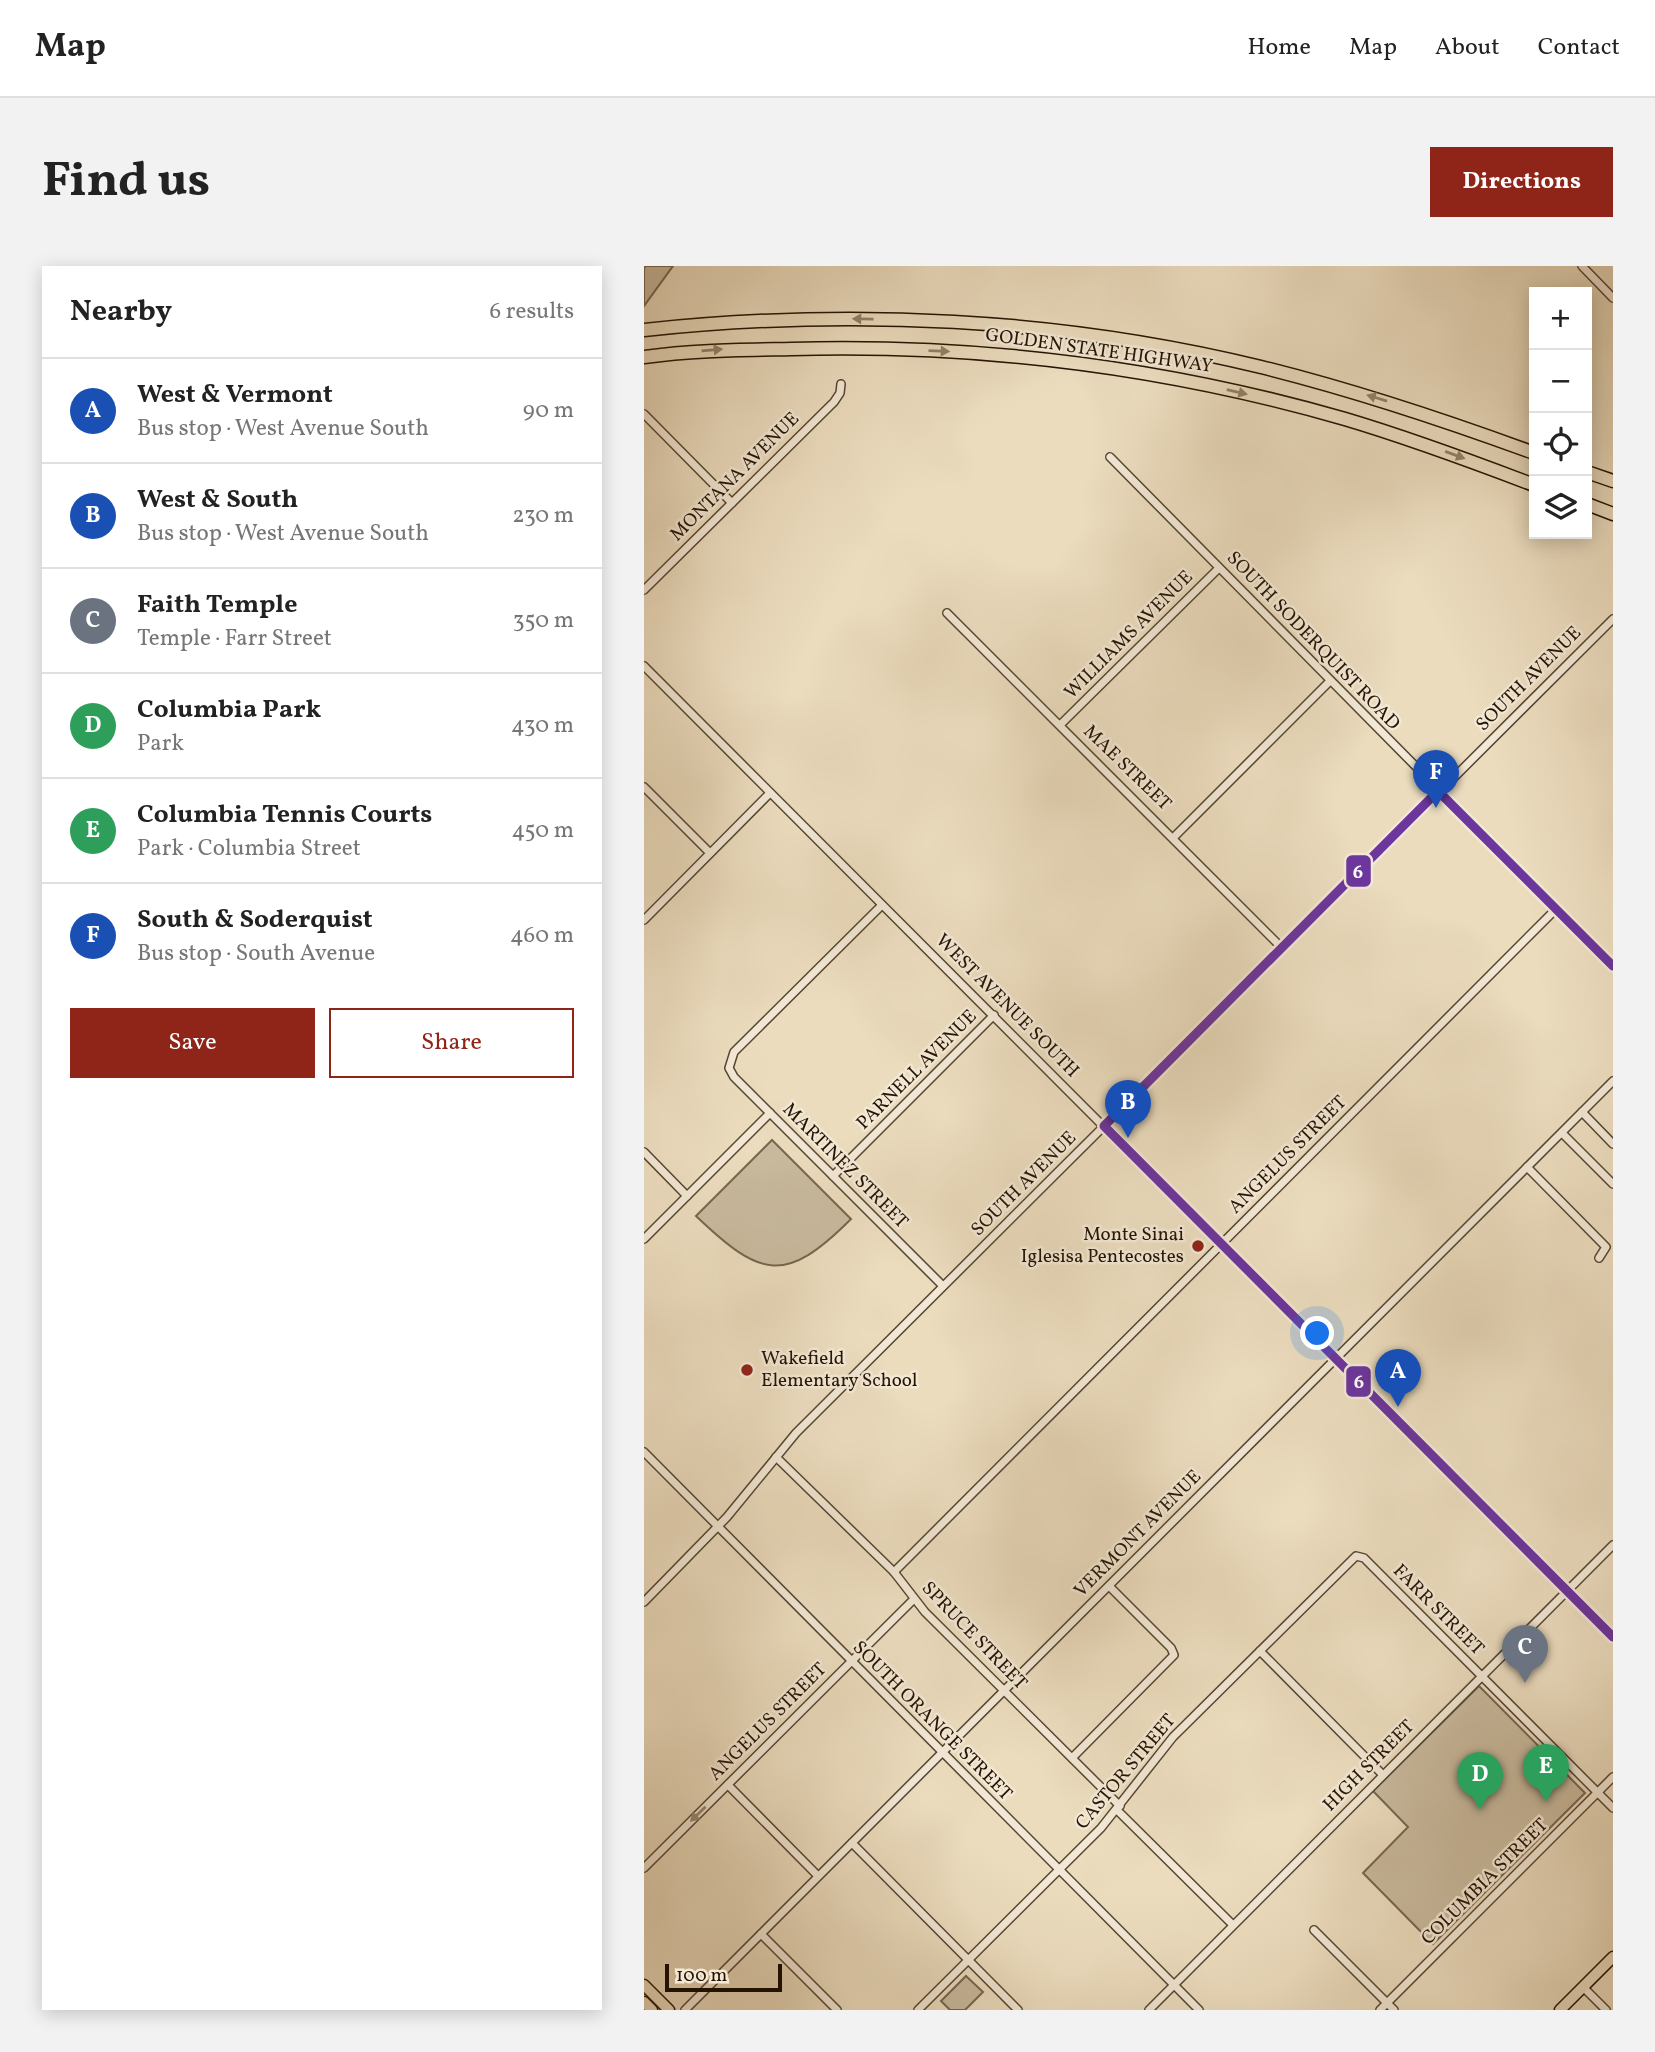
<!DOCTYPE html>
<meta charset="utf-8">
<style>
:root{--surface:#fff;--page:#f2f2f2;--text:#222;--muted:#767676;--line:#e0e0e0;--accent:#8f2418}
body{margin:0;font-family:Vollkorn,serif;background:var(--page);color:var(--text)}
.controls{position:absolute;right:21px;top:21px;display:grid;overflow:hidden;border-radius:0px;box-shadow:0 4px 18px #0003}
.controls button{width:63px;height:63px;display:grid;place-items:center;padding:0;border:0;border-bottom:2px solid var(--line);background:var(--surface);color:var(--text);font:35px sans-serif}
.scale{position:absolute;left:21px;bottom:18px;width:117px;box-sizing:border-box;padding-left:7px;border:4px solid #251302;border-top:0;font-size:19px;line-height:24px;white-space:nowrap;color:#251302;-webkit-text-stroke:5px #f2e8d5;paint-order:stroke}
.you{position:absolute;left:674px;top:1068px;width:24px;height:24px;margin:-18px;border:5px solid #fff;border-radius:50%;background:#1a73e8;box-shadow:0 0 0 10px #1a73e833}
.badge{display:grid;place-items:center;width:46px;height:46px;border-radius:50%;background:var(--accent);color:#fff;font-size:23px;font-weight:700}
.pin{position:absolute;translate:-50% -58px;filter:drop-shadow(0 2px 4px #0008)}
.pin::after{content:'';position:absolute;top:37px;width:24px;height:21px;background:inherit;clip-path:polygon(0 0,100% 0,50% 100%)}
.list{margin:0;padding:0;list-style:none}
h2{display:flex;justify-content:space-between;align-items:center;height:91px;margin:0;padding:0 28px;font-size:30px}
h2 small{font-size:23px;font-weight:400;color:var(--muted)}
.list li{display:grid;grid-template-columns:46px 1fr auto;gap:21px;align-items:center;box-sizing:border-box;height:105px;padding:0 28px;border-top:2px solid var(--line)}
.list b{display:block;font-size:26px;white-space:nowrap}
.list p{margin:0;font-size:23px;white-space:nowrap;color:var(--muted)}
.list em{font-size:23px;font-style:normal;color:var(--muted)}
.actions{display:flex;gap:14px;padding:21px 28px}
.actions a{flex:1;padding:16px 0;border:2px solid var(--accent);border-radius:0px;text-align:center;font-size:24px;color:var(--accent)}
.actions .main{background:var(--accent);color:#fff}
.icon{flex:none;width:38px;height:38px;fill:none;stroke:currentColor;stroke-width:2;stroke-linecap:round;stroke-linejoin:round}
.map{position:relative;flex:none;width:969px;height:1744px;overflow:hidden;border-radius:0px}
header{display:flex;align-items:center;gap:42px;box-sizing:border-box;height:98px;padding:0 35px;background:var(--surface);border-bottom:2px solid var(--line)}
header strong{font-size:33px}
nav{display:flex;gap:38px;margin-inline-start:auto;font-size:24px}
.intro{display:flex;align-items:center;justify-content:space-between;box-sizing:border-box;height:168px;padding:0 42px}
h1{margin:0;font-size:49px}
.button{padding:18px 32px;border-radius:0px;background:var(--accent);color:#fff;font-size:24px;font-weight:700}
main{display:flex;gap:42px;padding:0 42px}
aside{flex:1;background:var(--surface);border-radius:0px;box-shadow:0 4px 18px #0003}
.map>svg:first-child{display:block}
.green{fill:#c9ba9e;stroke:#776650;stroke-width:2}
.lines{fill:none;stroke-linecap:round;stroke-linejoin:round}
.street-casing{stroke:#564531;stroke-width:10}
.primary-casing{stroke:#251302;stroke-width:13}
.highway-casing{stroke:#251302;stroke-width:15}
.street{stroke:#f2e8d5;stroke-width:7}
.primary{stroke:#ebdcbe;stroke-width:10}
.highway{stroke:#ebdcbe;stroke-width:12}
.bus-1-casing{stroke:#f2e8d5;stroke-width:14}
.bus-1{stroke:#6c369d;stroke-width:9}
.oneway{fill:#928269}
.oneway2{fill:#968876}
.poi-dot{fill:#8f2418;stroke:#f2e8d5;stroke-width:2.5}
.labels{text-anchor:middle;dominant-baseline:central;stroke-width:5;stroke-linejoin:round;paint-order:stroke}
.street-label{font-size:19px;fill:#251302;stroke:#f2e8d5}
.poi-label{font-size:19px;fill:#251302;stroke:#f2e8d5;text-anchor:end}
.line-badge{stroke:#f2e8d5;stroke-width:2.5}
.badge-label{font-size:19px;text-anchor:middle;font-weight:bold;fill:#fff}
</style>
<header>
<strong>Map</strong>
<nav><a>Home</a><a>Map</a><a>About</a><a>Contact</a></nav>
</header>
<div class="intro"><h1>Find us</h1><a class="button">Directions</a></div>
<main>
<aside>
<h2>Nearby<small>6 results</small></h2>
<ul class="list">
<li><span class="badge" style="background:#1a4fb4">A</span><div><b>West &amp; Vermont</b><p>Bus stop · West Avenue South</p></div><em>90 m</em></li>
<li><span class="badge" style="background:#1a4fb4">B</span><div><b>West &amp; South</b><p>Bus stop · West Avenue South</p></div><em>230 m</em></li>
<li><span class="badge" style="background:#6b7280">C</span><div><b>Faith Temple</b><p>Temple · Farr Street</p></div><em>350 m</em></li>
<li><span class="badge" style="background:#2e9e5b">D</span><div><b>Columbia Park</b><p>Park</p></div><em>430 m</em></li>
<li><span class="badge" style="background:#2e9e5b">E</span><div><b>Columbia Tennis Courts</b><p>Park · Columbia Street</p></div><em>450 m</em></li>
<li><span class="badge" style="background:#1a4fb4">F</span><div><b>South &amp; Soderquist</b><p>Bus stop · South Avenue</p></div><em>460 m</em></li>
</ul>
<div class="actions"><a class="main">Save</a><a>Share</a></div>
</aside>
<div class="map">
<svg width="969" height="1744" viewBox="0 0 969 1744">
<rect width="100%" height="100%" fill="#ebdcbe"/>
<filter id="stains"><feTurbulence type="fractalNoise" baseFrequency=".00286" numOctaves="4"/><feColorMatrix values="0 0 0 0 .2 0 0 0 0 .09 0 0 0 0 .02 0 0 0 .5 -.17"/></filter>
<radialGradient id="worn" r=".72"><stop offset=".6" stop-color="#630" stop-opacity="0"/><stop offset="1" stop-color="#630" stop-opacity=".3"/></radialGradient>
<!-- green -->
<g class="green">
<path d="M2 0H29L0 40V2Z"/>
<path d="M128 874 207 953C141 1019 117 1012 52 950Z"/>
<path d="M835 1420 941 1527 789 1678 719 1607 764 1561 729 1525Z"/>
<path d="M322 1710 339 1726 321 1744H306L297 1735Z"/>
</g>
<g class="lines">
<!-- street casing -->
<g class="street-casing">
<g id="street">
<path d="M938 0 969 32"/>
<path d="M0 148 88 237"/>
<path d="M466 191 969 700"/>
<path d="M0 324 190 136 196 127 197 118"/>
<path d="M303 347 638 682"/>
<path d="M0 400 969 1371"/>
<path d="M416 459 575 302"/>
<path d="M0 521 66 587"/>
<path d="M530 571 686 415"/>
<path d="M238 639 90 786 85 802 90 811 299 1020"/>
<path d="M0 654 126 527"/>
<path d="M938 846 969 878"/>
<path d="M918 867 969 918"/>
<path d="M0 886 43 930"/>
<path d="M883 901 962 981 955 992"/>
<path d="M189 910 350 749"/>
<path d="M0 973 126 847"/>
<path d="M0 1186 555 1744"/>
<path d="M132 1191 250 1306 281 1346 476 1540"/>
<path d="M250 1306 912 643"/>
<path d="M0 1336 83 1251 152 1167 969 353"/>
<path d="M616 1385 739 1509"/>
<path d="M428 1492 530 1389 527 1382 465 1320"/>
<path d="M84 1519 174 1610"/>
<path d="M473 1544 589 1659"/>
<path d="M208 1577 374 1744"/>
<path d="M0 1602 270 1333"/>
<path d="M670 1664 750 1744"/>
<path d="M117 1668 193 1744"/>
<path d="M939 1721 962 1744"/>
<path d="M41 1744 969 815"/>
<path d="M274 1744 457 1562 529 1471 712 1290 720 1292 969 1542"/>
<path d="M505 1744 969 1279"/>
<path d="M736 1744 969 1511"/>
</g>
</g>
<!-- primary casing -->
<g class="primary-casing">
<g id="primary">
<path d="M0 1719 25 1744"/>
<path d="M0 1736 8 1744"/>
<path d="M916 1744 969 1691"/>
</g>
</g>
<!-- highway casing -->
<g class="highway-casing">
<g id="highway">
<path d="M0 64C205 42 416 52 617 101 710 124 800 154 890 187"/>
<path d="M0 91C49 84 98 84 148 83 334 78 521 101 701 153 765 172 827 195 890 219"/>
<path d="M943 206 969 215"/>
<path d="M943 238 969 248"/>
</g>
</g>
<!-- street -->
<use href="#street" class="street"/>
<!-- primary -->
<use href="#primary" class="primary"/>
<!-- highway -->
<use href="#highway" class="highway"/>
<!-- bus-1 casing -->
<g class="bus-1-casing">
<path id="bus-1" d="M969 700 794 525 460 860 969 1371"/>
</g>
<!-- bus-1 -->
<use href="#bus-1" class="bus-1"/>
</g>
<!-- one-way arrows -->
<defs><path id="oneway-solid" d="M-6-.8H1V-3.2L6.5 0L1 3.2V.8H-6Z" transform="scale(1.75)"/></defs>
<g class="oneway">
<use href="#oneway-solid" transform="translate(219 53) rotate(-179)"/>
<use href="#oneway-solid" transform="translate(68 84) rotate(-5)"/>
<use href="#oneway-solid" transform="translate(295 85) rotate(2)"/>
<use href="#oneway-solid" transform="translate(593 126) rotate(13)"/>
<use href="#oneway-solid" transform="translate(733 132) rotate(-163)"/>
<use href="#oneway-solid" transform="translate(811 189) rotate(20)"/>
</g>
<use class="oneway2" href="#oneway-solid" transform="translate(54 1548) rotate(136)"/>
<!-- markers -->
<g class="poi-dot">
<circle cx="554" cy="980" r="7"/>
<circle cx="103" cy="1104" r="7"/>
</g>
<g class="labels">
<!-- street labels -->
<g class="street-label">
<text transform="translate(455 85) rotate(8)">GOLDEN STATE HIGHWAY</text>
<text transform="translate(91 211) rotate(-45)">MONTANA AVENUE</text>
<text transform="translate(485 369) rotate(-45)">WILLIAMS AVENUE</text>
<text transform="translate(669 375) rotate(46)">SOUTH SODERQUIST ROAD</text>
<text transform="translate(885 413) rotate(-45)">SOUTH AVENUE</text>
<text transform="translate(483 502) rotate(44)">MAE STREET</text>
<text transform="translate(363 740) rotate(45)">WEST AVENUE SOUTH</text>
<text transform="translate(273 804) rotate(-45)">PARNELL AVENUE</text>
<text transform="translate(644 889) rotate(-45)">ANGELUS STREET</text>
<text transform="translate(201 900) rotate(45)">MARTINEZ STREET</text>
<text transform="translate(380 918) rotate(-45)">SOUTH AVENUE</text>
<text transform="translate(494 1268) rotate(-45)">VERMONT AVENUE</text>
<text transform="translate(794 1344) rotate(45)">FARR STREET</text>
<text transform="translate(330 1370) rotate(46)">SPRUCE STREET</text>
<text transform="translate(288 1455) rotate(45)">SOUTH ORANGE STREET</text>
<text transform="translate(124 1456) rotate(-45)">ANGELUS STREET</text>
<text transform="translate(725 1500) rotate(-45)">HIGH STREET</text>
<text transform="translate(482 1506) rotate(-50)">CASTOR STREET</text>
<text transform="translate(841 1616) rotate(-45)">COLUMBIA STREET</text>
</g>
<!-- poi labels -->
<g class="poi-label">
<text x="540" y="969">Monte Sinai<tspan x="540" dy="22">Iglesisa Pentecostes</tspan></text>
<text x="117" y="1093" text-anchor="start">Wakefield<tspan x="117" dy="22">Elementary School</tspan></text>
</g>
</g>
<g class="line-badge">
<rect x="701" y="588" width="27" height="34" rx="7" fill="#6c369d"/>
<rect x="701" y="1099" width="27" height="33" rx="7" fill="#6c369d"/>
</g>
<g class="badge-label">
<text x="714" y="612">6</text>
<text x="715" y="1122">6</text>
</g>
<rect width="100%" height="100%" filter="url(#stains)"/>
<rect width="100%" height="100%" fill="url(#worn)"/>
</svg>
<div class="controls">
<button>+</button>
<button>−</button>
<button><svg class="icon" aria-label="locate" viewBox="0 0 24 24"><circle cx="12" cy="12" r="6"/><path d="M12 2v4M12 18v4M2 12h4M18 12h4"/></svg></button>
<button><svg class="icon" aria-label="layers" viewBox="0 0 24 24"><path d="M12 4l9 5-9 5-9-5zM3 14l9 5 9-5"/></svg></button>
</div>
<div class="scale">100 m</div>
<div class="you"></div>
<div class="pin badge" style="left:754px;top:1141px;background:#1a4fb4">A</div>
<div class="pin badge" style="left:484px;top:872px;background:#1a4fb4">B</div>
<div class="pin badge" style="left:881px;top:1417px;background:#6b7280">C</div>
<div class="pin badge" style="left:836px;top:1544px;background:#2e9e5b">D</div>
<div class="pin badge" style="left:902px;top:1536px;background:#2e9e5b">E</div>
<div class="pin badge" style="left:792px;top:542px;background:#1a4fb4">F</div>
</div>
</main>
